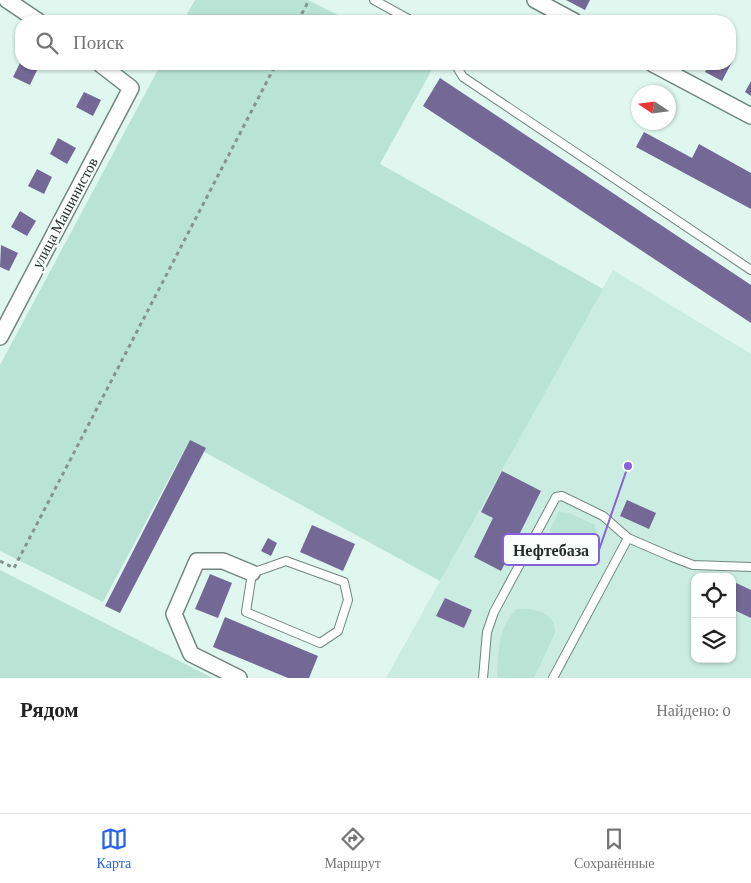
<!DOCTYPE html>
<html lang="ru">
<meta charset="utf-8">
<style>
:root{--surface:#fff;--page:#f6f6f6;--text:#222;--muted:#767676;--line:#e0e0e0;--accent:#2563eb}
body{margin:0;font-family:"Crimson Pro",serif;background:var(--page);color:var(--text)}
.controls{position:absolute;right:15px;bottom:15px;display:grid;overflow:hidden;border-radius:10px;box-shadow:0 1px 4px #0004}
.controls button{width:45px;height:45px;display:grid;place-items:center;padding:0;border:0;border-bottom:1px solid var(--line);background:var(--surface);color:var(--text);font:25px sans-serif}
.compass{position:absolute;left:631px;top:85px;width:45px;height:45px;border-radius:50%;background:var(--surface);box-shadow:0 1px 4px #0004;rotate:283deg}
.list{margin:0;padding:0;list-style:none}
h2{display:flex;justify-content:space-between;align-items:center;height:65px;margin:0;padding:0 20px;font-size:21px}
h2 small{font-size:16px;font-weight:400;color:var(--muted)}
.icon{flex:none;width:28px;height:28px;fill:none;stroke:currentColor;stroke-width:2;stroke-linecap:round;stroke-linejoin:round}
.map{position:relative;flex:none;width:751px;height:678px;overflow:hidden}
.search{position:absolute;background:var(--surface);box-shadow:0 1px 4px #0004;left:15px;right:15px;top:15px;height:55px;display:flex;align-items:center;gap:12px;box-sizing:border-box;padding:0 18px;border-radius:20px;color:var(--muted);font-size:19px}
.sheet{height:135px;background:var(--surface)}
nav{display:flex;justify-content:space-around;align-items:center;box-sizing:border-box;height:70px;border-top:1px solid var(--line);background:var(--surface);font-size:14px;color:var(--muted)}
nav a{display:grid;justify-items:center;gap:2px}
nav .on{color:var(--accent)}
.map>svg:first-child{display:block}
.built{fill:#cbece1;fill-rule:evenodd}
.green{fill:#b9e4d5}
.building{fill:#746996}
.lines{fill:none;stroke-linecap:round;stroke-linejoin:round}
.lane-casing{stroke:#70867e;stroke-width:10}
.street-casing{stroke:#70867e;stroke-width:18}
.path{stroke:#84948e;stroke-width:3;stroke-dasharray:4 4;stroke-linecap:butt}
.lane{stroke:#fff;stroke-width:8}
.street{stroke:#fff;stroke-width:15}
.labels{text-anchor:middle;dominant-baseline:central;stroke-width:5;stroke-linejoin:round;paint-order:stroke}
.street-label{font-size:15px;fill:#222b28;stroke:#fafffd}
.leader{fill:none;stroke:#8761db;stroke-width:2}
.callout-dot{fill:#8761db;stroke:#fafffd;stroke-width:2}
.callout{fill:#fafffd;stroke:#8761db;stroke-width:2}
.callout-label{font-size:16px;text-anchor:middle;font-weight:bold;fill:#222b28}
</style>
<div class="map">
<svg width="751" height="678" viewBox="0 0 751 678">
<rect width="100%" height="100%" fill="#dff7ee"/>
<!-- built -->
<path class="built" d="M613 270 751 354V678H386ZM695 577H732V659H695Z"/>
<!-- green -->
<g class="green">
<path d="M195 0H308L350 21H183Z"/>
<path d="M161 64H435L380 164 603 289 440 581 188 443 103 602 0 551V365Z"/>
<path d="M559 512 569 513 595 525 599 546 596 553 549 531Z"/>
<path d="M0 570 213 678H0Z"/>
<path d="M517 609C534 608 556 612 555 633L534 678H497C498 655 498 625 517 609Z"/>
</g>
<!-- building -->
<g class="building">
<path d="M566 0H590L585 10Z"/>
<path d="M730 59 733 60 722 81 705 72 709 64H730Z"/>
<path d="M21 61V64L39 66 30 85 13 77Z"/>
<path d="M440 78 751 285V323L423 106Z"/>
<path d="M751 81V96L745 92Z"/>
<path d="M84 92 101 100 93 116 76 107Z"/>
<path d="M644 132 692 158 699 144 751 173V209L636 147Z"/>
<path d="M58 138 76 148 67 164 50 154Z"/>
<path d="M37 169 52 177 44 194 28 186Z"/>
<path d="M20 211 36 221 27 236 11 227Z"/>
<path d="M1 245 18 253 9 271 0 267Z"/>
<path d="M190 440 206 448 120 613 105 606Z"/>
<path d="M502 471 541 491 501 571 474 557 493 518 481 512Z"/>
<path d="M627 500 656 513 649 529 620 516Z"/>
<path d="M312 525 355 544 343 571 300 552Z"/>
<path d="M268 538 277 543 271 556 261 551Z"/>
<path d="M210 574 232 583 218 618 195 609Z"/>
<path d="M734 582 751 590V618L732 609Z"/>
<path d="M445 598 472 610 464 628 436 616Z"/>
<path d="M225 617 318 656 309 678H288L213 647Z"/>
</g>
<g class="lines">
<!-- lane casing -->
<g class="lane-casing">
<g id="lane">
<path d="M374 0 412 21"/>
<path d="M455 64 463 77 751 270"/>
<path d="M286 561 344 582 348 600 338 631 320 643 246 612 252 573Z"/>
<path d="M483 678 487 632 494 612 556 497 562 496 603 516 628 538 672 557 693 565 751 567"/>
<path d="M553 678 628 538"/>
</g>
</g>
<!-- street casing -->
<g class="street-casing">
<g id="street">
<path d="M7 0 38 21"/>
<path d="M535 0 574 21"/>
<path d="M653 64 751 116"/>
<path d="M0 337 131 88 100 64"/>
<path d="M239 678 191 654 174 614 197 561H223L252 573"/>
</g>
</g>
<!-- path -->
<g class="path">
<path d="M298 21 309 0"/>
<path d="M0 561 14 568 276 64"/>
</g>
<!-- lane -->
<use href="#lane" class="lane"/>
<!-- street -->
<use href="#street" class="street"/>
</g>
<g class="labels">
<!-- street labels -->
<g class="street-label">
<text transform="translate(65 213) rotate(-62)">улица Машинистов</text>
</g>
</g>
<!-- callouts -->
<path class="leader" d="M628 466L599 550"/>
<circle class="callout-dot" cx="628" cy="466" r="5"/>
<rect class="callout" x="503" y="534" width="96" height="31" rx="5"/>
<g class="callout-label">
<text x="551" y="556">Нефтебаза</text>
</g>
</svg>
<div class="controls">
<button><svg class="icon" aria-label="locate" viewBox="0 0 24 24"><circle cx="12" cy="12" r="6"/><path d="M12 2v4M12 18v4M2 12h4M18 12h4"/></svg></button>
<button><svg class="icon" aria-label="layers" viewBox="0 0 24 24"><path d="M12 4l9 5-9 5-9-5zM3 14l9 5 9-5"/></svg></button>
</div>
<svg class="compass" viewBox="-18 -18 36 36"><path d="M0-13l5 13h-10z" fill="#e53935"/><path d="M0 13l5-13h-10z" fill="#767676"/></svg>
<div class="search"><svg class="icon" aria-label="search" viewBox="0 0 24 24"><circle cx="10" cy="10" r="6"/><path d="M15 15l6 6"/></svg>Поиск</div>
</div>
<section class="sheet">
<h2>Рядом<small>Найдено: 0</small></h2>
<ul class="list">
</ul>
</section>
<nav>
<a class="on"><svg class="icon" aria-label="map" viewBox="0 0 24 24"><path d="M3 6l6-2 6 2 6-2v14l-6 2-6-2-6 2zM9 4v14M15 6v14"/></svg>Карта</a>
<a><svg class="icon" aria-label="directions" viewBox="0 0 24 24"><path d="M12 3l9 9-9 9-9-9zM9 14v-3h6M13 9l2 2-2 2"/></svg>Маршрут</a>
<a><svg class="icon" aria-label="saved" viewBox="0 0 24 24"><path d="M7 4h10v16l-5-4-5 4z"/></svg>Сохранённые</a>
</nav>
